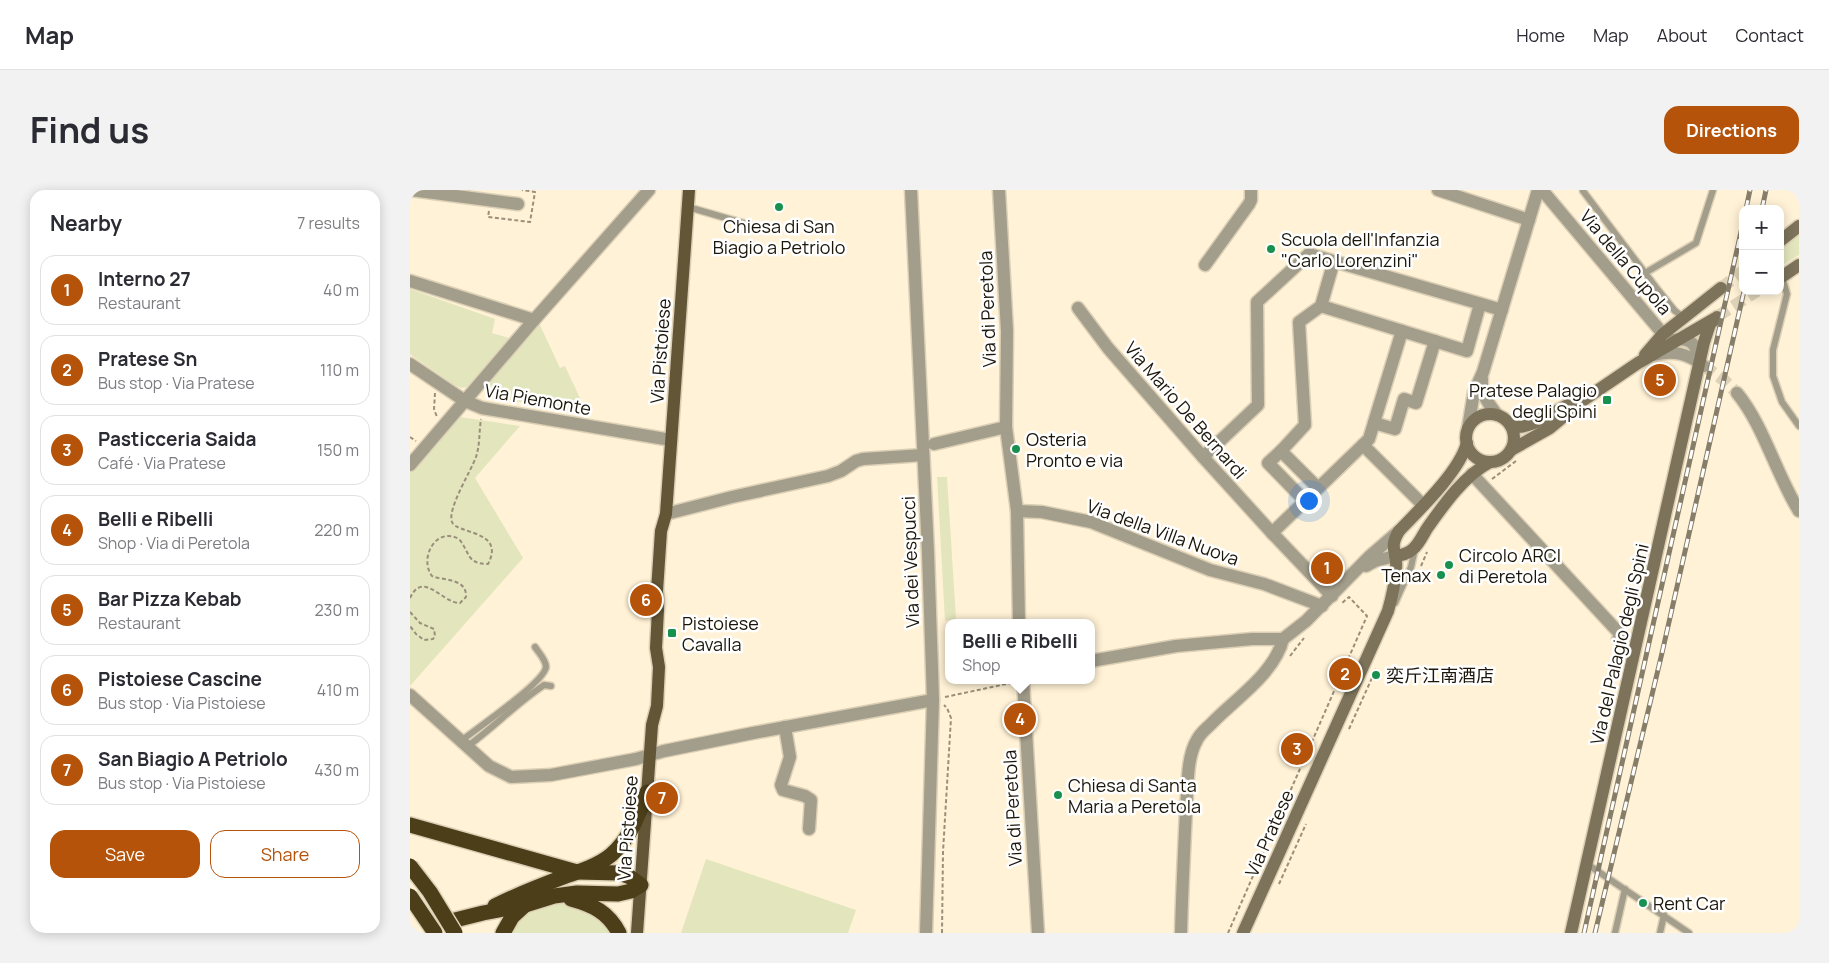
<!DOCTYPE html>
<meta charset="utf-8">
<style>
:root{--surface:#fff;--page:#f2f2f3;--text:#2b2b33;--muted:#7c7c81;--line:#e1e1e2;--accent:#b45309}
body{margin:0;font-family:Manrope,"Noto Sans SC",sans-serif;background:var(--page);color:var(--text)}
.controls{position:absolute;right:15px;top:15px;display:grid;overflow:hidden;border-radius:10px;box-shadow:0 2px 12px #0003}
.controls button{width:45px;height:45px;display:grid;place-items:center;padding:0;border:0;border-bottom:1px solid var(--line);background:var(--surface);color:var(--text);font:25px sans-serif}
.you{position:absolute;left:898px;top:310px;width:18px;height:18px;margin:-12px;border:4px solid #fff;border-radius:50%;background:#1a73e8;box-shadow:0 0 0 8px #1a73e833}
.badge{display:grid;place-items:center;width:32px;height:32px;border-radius:50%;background:var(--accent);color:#fff;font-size:16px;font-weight:700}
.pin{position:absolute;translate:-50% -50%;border:2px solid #fff;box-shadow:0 1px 5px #0006}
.popup{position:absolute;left:535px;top:429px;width:150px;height:65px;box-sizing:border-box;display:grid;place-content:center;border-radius:10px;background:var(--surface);filter:drop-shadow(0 1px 4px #0005);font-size:16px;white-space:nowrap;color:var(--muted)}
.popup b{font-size:19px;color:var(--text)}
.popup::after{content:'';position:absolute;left:50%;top:100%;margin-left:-10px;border:10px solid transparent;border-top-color:var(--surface)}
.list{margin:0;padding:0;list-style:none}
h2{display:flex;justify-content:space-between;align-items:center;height:65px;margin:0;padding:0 20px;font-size:21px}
h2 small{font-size:16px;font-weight:400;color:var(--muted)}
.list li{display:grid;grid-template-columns:32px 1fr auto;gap:15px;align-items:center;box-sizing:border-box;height:70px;margin:0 10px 10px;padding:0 10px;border:1px solid var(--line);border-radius:15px}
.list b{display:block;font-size:19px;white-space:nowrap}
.list p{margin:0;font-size:16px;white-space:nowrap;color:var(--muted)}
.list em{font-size:16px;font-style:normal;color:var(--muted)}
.actions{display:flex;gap:10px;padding:15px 20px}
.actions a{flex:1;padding:11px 0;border:1px solid var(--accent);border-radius:15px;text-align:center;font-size:18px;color:var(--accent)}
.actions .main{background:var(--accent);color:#fff}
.map{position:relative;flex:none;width:1389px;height:743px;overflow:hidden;border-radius:15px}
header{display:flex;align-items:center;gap:30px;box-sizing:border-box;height:70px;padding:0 25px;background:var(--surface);border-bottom:1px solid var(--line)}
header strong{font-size:24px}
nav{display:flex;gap:28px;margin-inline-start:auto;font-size:18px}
.intro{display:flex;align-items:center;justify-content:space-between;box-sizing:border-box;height:120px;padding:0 30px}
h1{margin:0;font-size:35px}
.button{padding:12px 22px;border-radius:15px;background:var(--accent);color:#fff;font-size:18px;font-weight:700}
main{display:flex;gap:30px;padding:0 30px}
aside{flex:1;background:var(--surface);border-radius:15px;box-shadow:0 2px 12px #0003}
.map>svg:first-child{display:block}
.green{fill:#e3e6bd}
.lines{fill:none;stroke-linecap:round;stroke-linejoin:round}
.street-tunnel{stroke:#ddd1b7;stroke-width:12;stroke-dasharray:12 6;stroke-linecap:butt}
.secondary-tunnel{stroke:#ddd1b7;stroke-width:12;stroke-dasharray:12 6;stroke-linecap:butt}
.lane-casing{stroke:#dbcfb5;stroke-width:9}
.street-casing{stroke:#dbcfb5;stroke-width:15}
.secondary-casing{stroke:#dbcfb5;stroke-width:15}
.primary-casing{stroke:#dbcfb5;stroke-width:15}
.highway-casing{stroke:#dbcfb5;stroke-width:18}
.path{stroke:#998f7b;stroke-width:2;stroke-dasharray:4 2.5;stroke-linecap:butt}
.lane{stroke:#a39d8b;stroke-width:6}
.street{stroke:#a39d8b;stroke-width:12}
.secondary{stroke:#7d735a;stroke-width:12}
.primary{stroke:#625637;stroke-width:12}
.highway{stroke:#4b3e18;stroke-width:15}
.rail-casing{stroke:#877e6a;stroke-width:5}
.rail{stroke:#fff;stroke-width:3;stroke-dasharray:9;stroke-linecap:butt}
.highway-bridge-casing{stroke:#dbcfb5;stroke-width:18;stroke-linecap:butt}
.highway-bridge{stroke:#4b3e18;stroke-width:15}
.poi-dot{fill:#17914d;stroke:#fff;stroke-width:2}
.labels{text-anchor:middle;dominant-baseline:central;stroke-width:5;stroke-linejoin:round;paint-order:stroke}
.poi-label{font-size:18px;fill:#1c160a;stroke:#fff;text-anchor:start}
.street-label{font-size:18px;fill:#1c160a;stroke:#fff}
</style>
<header>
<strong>Map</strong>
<nav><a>Home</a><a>Map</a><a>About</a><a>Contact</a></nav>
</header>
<div class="intro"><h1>Find us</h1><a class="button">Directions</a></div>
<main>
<aside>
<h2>Nearby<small>7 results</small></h2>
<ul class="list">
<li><span class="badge">1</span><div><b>Interno 27</b><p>Restaurant</p></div><em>40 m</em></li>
<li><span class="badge">2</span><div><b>Pratese Sn</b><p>Bus stop · Via Pratese</p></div><em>110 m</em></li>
<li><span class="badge">3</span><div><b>Pasticceria Saida</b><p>Café · Via Pratese</p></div><em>150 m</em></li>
<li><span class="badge">4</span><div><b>Belli e Ribelli</b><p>Shop · Via di Peretola</p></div><em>220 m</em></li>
<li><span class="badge">5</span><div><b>Bar Pizza Kebab</b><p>Restaurant</p></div><em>230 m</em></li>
<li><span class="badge">6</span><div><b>Pistoiese Cascine</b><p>Bus stop · Via Pistoiese</p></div><em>410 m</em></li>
<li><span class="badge">7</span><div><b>San Biagio A Petriolo</b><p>Bus stop · Via Pistoiese</p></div><em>430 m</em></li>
</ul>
<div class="actions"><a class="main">Save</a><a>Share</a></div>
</aside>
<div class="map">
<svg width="1389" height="743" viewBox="0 0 1389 743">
<rect width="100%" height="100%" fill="#fff2d6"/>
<!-- green -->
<g class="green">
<path d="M1389 44V65L1370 77V60Z"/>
<path d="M0 99 85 129 82 143 99 148 57 197 51 198 43 194 0 164Z"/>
<path d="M129 133 150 178 155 176 177 223 79 207 76 205 74 197Z"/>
<path d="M50 227 110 236 65 288 113 368 0 496V284Z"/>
<path d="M527 287H537L546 429 535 431Z"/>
<path d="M296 669 446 720 438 743H271Z"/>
<path d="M153 713C171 719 191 725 200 743H100L108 729 131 716Z"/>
</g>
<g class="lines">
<!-- street-tunnel -->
<path class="street-tunnel" d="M1294 176 1315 191 1327 203"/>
<!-- secondary-tunnel -->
<g class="secondary-tunnel">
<path d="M1311 98 1333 81"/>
<path d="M1308 126 1347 101"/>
</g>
<!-- lane casing -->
<g class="lane-casing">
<g id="lane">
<path d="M1173 1 1248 100 1265 121 1273 127"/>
<path d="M278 17 340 35"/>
<path d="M1235 83 1286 53 1303 0"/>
<path d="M1372 87 1377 104 1363 160V186L1372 212 1389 236"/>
<path d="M985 413 1001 377 1005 359"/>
<path d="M51 551C66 539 134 493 136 477 136 470 129 463 125 457"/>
<path d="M58 556C84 537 107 513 134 495L141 496"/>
<path d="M1177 674 1279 743"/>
<path d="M1205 743 1215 699"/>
<path d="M1250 743 1254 725"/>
</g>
</g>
<!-- street casing -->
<g class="street-casing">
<g id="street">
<path d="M0 0 108 14"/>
<path d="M501 0 518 362 523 510 516 743"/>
<path d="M589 0 597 141 596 237 607 321 609 433"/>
<path d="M1028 0 1119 30"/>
<path d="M1132 0 1253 144"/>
<path d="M795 75 839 14 841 10V0"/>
<path d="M0 91 124 130"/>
<path d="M911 116 1057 161 1070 114"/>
<path d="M668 118 698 158 793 267 862 343 922 406"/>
<path d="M1263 150C1282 146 1287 156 1290 173"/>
<path d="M1243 165C1263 160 1277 163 1294 176"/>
<path d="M0 174 55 211 72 218 261 250"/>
<path d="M1072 189C1071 206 1078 212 1087 225"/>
<path d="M1327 203C1354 236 1366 284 1389 321"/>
<path d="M964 233 985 239 994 209 1006 213 1025 151"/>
<path d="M1058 238 1064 202 1073 182 1128 0"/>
<path d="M524 254 596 237"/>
<path d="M953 255 1013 315"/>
<path d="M871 261 895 235 889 132 911 116 924 71"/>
<path d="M793 267 848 215 847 112 899 64 1092 120"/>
<path d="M0 275 124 130 239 0"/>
<path d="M1062 284 1211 445 1208 449"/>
<path d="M895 311 858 273 871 261 908 298"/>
<path d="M607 321 632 322 681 332 800 380 854 394 912 416"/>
<path d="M256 324 322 307 418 286 431 281 446 271 453 269 513 265"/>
<path d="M862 343 959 249 992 141"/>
<path d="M956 376 965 371 985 366"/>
<path d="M681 471 766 456 842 449H873L896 431 960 366 989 341"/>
<path d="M613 490 628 743"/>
<path d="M0 505 79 576 101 587 141 585 226 569 254 561 343 543 523 510"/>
<path d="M375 537 380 567 371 595 373 600 395 606 401 610 399 639"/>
<path d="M771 743C772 702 774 662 776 621 778 600 776 568 787 550 790 543 797 538 802 533 825 509 865 483 873 449"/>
</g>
</g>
<!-- secondary casing -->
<g class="secondary-casing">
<g id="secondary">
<path d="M1370 51 1389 36"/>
<path d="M1370 88 1389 75"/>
<path d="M1235 165 1253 144 1311 98"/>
<circle cx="1080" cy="248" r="24"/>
<path d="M1101 236C1123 242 1149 215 1172 209"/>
<path d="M1101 260 1140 238 1175 209 1228 173 1304 129"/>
<path d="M985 366C992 365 998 364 1003 359 1010 353 1013 344 1018 337 1035 313 1054 286 1080 272"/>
<path d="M833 743 978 421C982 407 985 393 986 379 988 361 978 359 989 341 1010 319 1049 282 1057 253"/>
<path d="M1161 743 1294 152 1300 134 1307 127"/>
</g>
</g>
<!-- primary casing -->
<g class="primary-casing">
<path id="primary" d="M227 743 242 535 247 516 249 477 246 458 248 420 247 401 251 341 256 324 279 0"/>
</g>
<!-- highway casing -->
<g class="highway-casing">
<g id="highway">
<path d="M0 635 167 682 210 683 220 687 231 695 221 701 208 704 167 703 144 706 115 715 73 723 45 730"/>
<path d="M161 709C183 715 198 722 209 743"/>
<path d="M85 716C108 704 132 695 156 686 171 681 189 675 201 665 220 649 229 624 237 602"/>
<path d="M93 743 102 727 115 715"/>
</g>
</g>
<!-- path -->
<g class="path">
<path d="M79 21 78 27 120 32 125 2 112 0"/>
<path d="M25 203 24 219 27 227"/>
<path d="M0 247 6 251"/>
<path d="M1082 289 1106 271"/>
<path d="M1011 376 1017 362"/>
<path d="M0 408C13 380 32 413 50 413L56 407C57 388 34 391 22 386 9 369 25 336 49 349 60 362 56 374 78 374 96 340 46 344 42 332 37 319 61 281 66 267 70 255 69 242 71 229"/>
<path d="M0 422 10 433 24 439 25 446 23 449 14 450 6 444 0 436"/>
<path d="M880 466 894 448"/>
<path d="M535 507 601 493"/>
<path d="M939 539 966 479"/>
<path d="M869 694 896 634"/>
<path d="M532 743 533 662 541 528 537 518 534 515"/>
<path d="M818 743 957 426 939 407 932 413"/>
</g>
<!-- lane -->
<use href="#lane" class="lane"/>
<!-- street -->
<use href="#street" class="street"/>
<!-- secondary -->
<use href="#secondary" class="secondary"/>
<!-- primary -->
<use href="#primary" class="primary"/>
<!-- highway -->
<use href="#highway" class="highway"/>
<!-- rail casing -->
<g class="rail-casing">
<g id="rail">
<path d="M1336 19 1340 0"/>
<path d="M1352 19 1356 0"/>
<path d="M1174 743 1333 33"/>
<path d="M1185 743 1252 463 1334 101"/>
</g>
</g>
<!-- rail -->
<use href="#rail" class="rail"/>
<!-- highway-bridge casing -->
<g class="highway-bridge-casing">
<g id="highway-bridge">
<path d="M0 676 20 702 45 743"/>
<path d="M0 706 25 743"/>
</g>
</g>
<!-- highway-bridge -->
<use href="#highway-bridge" class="highway-bridge"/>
</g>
<!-- markers -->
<g class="poi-dot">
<circle cx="369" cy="17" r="5"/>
<circle cx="861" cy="59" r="5"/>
<rect x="1192" y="205" width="10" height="10" rx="2.5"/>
<circle cx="606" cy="259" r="5"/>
<circle cx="1039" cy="375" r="5"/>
<circle cx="1031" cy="385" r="5"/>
<rect x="257" y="438" width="10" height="10" rx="2.5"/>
<circle cx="966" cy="485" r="5"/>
<circle cx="648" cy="605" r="5"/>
<circle cx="1233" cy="713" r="5"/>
</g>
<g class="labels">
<!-- poi labels -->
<g class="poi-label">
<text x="369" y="36" text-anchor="middle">Chiesa di San<tspan x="369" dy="21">Biagio a Petriolo</tspan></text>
<text x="871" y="49">Scuola dell'Infanzia<tspan x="871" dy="21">"Carlo Lorenzini"</tspan></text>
<text x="1187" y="200" text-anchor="end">Pratese Palagio<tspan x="1187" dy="21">degli Spini</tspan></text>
<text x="616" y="249">Osteria<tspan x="616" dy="21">Pronto e via</tspan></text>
<text x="1049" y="365">Circolo ARCI<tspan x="1049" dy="21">di Peretola</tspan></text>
<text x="1021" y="385" text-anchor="end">Tenax</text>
<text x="272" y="433">Pistoiese<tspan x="272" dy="21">Cavalla</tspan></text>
<text x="976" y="485">奕斤江南酒店</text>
<text x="658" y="595">Chiesa di Santa<tspan x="658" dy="21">Maria a Peretola</tspan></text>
<text x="1243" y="713">Rent Car</text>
</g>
<!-- street labels -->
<g class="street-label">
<text transform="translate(1216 72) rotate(50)">Via della Cupola</text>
<text transform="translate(577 119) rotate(-92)">Via di Peretola</text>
<text transform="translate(250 161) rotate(-86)">Via Pistoiese</text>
<text transform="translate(128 209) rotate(10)">Via Piemonte</text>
<text transform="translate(776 220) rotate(49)">Via Mario De Bernardi</text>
<text transform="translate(753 342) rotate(20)">Via della Villa Nuova</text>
<text transform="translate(500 372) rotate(-92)">Via dei Vespucci</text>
<text transform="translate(1209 454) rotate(-77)">Via del Palagio degli Spini</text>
<text transform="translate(602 618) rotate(-93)">Via di Peretola</text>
<text transform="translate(217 638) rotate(-86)">Via Pistoiese</text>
<text transform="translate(859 643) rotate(-66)">Via Pratese</text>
</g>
</g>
</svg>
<div class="controls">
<button>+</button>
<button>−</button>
</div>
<div class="you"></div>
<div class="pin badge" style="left:917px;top:378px">1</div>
<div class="pin badge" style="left:935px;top:484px">2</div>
<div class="pin badge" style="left:887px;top:559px">3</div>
<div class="pin badge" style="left:610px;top:529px">4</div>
<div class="popup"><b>Belli e Ribelli</b>Shop</div>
<div class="pin badge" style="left:1250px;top:190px">5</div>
<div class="pin badge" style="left:236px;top:410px">6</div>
<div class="pin badge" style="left:252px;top:608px">7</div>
</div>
</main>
